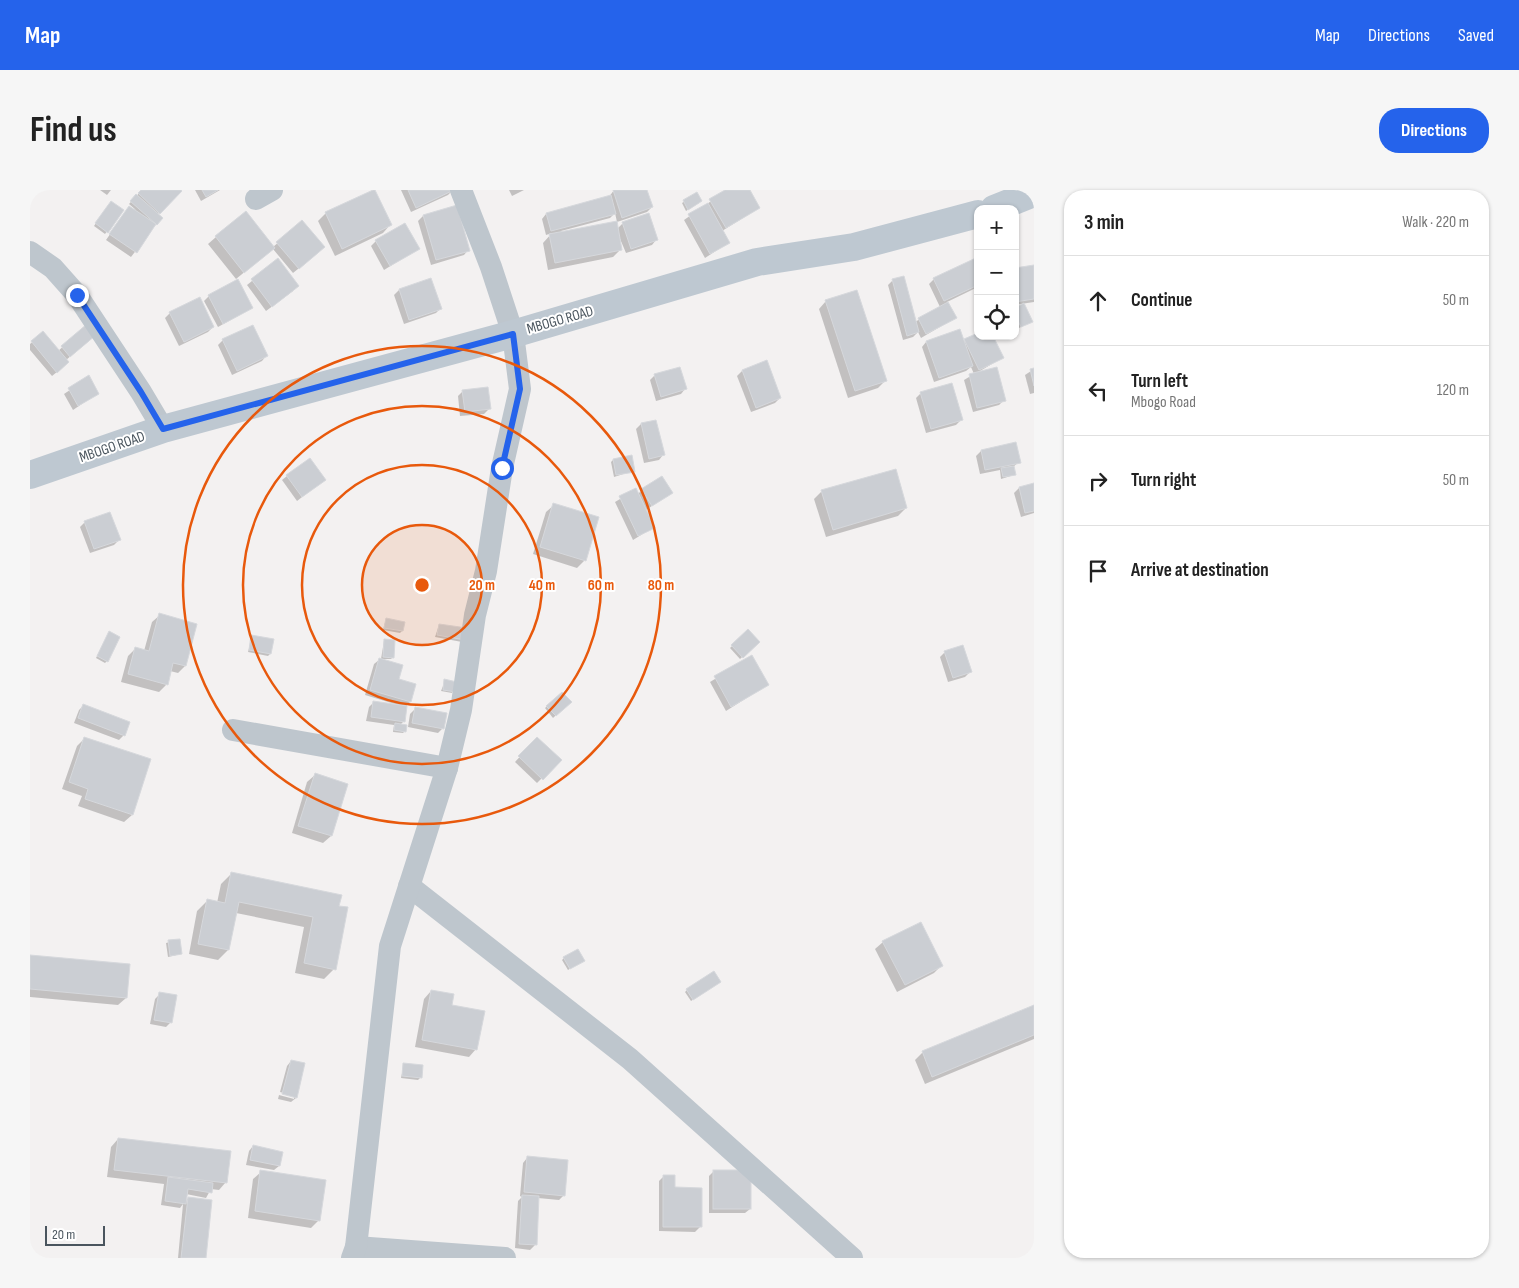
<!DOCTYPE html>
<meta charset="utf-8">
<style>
:root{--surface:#fff;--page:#f6f6f6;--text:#222;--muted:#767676;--line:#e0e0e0;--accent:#2563eb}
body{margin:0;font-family:"Sofia Sans Condensed",sans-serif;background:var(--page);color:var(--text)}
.controls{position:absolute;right:15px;top:15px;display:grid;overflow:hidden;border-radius:10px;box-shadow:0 1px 4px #0004}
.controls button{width:45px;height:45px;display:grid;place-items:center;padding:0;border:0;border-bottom:1px solid var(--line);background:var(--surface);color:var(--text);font:25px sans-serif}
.scale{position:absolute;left:15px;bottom:12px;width:60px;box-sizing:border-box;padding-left:5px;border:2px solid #4a555e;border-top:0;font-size:14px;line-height:18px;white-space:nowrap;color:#4a555e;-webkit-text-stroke:4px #fff;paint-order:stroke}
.stop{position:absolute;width:15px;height:15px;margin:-11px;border:4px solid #2563eb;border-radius:50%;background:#fff}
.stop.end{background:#2563eb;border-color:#fff;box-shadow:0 1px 5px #0008}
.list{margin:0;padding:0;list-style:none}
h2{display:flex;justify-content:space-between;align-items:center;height:65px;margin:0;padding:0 20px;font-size:21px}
h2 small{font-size:16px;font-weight:400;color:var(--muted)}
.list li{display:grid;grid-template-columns:32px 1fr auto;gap:15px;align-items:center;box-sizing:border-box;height:90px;padding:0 20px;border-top:1px solid var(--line)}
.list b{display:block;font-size:19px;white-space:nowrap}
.list p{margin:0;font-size:16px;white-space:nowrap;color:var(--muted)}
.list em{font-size:16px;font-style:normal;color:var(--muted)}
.icon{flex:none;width:28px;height:28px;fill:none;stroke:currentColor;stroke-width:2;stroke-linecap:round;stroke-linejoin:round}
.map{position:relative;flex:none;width:1004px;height:1068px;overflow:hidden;border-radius:20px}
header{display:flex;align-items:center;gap:30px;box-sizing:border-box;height:70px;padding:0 25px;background:var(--accent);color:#fff}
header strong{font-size:24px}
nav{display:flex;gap:28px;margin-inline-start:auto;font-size:18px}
.intro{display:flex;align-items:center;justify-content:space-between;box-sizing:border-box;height:120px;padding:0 30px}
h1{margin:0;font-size:35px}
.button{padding:12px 22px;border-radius:20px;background:var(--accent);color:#fff;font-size:18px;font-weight:700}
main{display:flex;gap:30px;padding:0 30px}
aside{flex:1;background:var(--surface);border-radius:20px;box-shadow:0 1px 4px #0004}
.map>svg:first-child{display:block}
.shadow{fill:#0003}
.building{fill:#cbced3;stroke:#d6d8dc}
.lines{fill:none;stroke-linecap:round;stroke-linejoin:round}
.minor{stroke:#bec6cd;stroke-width:22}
.secondary{stroke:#bec8d1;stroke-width:28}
.route{stroke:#2563eb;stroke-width:6}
.ring{fill:none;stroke:#e8590c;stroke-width:2.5}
.labels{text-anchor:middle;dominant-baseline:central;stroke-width:4;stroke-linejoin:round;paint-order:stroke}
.street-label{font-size:15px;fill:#4a555e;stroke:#fff}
.centre{fill:#e8590c;stroke:#fff;stroke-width:2.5}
.ring-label{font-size:15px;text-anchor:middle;font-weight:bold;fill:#e8590c;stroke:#fff;stroke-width:4;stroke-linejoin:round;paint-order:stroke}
</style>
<header>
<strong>Map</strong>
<nav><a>Map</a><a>Directions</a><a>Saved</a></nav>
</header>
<div class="intro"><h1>Find us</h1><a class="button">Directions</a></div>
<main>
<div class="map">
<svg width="1004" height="1068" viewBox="0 0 1004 1068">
<rect width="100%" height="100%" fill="#f3f1f1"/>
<!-- shadow -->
<g class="shadow">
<path d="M70 0H81L77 5Z"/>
<path d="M112 0 150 1 127 25 131 28 101 67 76 50 99 17 106 20 99 14Z"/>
<path d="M165 0H190L171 11Z"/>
<path d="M371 0H423L418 5 381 22Z"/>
<path d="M479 0H494L482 6Z"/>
<path d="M584 0H616L622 17 617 22 587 32 585 23 580 28 531 41 532 43 587 39 593 33 626 50 622 55 596 63 588 44 591 59 583 67 518 80 513 53 522 43 516 45 512 29 516 24 579 7Z"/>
<path d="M697 0H719L729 18 692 41 698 53 675 68 654 30Z"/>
<path d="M667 4 669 13 656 21 652 13Z"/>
<path d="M79 14 92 21 75 44 64 36Z"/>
<path d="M296 23 360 35 353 43 305 66 288 31Z"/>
<path d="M393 26 438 60 434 65 401 75 388 31Z"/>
<path d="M272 32 289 62 263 83 243 59 206 89 178 54 186 47 243 57Z"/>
<path d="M346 51 388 59 354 80 341 56Z"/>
<path d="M948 68V97L917 112 925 128 891 148 888 142 883 147 873 150 858 95 863 90 885 132 910 117 899 94 904 89Z"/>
<path d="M248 70 263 101 236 121 217 95Z"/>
<path d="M1004 76V112L985 115V79Z"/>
<path d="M369 100 411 118 406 123 374 134 364 105Z"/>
<path d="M179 106 222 118 188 137 174 111Z"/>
<path d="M796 111 856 190 848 198 818 208 789 119Z"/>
<path d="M985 119 999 133 989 138 985 131Z"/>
<path d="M140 123 183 137 178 142 149 156 135 128Z"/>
<path d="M57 136 60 150 36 170 33 177 22 186 0 160V154L13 143 28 161Z"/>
<path d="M222 137 236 166 232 171 202 185 188 155 193 150Z"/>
<path d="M948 146 972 168 950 181 974 210 969 215 943 222 934 190 944 184 941 177 936 181 904 192 892 157 896 152H933Z"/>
<path d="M736 172 750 208 745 213 721 222 707 186 712 181Z"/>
<path d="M1004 179V203L1000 204 995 185Z"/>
<path d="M625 185 655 199 651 204 626 211 620 190Z"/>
<path d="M59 187 68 203 43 220 34 204Z"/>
<path d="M433 201 459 219 454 224 430 226 428 206Z"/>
<path d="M891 203 931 230 926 235 896 243 886 208Z"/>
<path d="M611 234 633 265 629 270 614 273 606 239Z"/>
<path d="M951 261 989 272 983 277 984 285 971 289 970 280 950 284 946 266Z"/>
<path d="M583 270 603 281 584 287 581 272Z"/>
<path d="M257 286 294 290 267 311 252 290Z"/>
<path d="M1004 295V323L991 327 984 303 989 298Z"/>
<path d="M605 300 608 304 612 300 641 303 616 320 624 337 603 350 585 312Z"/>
<path d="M792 301 876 318 868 326 796 347 784 309Z"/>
<path d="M524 315 555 370 547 378 503 364 516 322Z"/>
<path d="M55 332 89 350 84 355 60 363 50 337Z"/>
<path d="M130 425 155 476 148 483 140 481 136 495 129 502 91 492 98 466 105 459 114 461 122 432Z"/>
<path d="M356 429 373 433 372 441 370 443 353 440Z"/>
<path d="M409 435 435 439 432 452 405 447Z"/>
<path d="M718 441 728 452 710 469 700 458Z"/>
<path d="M78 445 77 471 75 473 66 468Z"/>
<path d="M222 447 240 464 238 466 218 462Z"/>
<path d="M354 451 363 467 361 469H351Z"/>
<path d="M915 462 940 482 935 487 918 492 910 467Z"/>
<path d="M721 467 737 495 696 521 680 492Z"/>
<path d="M349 470 367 490 385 495 380 512 376 516 374 531 370 535 375 541 373 543 363 542 364 535 336 531 339 517 343 513 368 515 335 505 344 474Z"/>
<path d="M415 491 426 493 422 503 411 501Z"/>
<path d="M532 503 540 512 523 528 515 518Z"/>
<path d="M54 515 94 545 89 550 44 533 49 520Z"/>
<path d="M385 519 413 538 408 543 378 537 380 524Z"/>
<path d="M55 548 120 570 102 625 94 632 48 616 52 606 32 599 47 556Z"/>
<path d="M507 548 530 570 507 593 485 572Z"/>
<path d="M285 585 316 595 301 646 293 653 262 643 277 592Z"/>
<path d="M201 684 308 717 304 779 294 789 265 783 274 737 206 723 198 760 188 770 159 764 167 721 177 711 187 713 191 694Z"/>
<path d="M148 750 151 764 138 767 136 753Z"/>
<path d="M853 752 911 776 904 783 867 802 845 759Z"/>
<path d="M0 766 96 808 88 815 0 807Z"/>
<path d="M534 768 551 772 538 780 532 770Z"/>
<path d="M688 793 661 811 655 802 657 800Z"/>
<path d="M401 801 420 816 446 859 439 867 385 857 394 809Z"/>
<path d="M130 804 141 832 136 837 120 834 125 809Z"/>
<path d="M1004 817V849L895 894 885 870 892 863Z"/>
<path d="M261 871 266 908 261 912 248 909 249 905 264 909V906L250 902 257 876Z"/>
<path d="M374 874 390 888 388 890 371 888Z"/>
<path d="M88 949 196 992 189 1000 181 999 176 1008 156 1004 155 1012 158 1008 181 1011 174 1068H148L153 1014 150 1018 131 1015 134 994 77 987 81 957Z"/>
<path d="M223 956 249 976 244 980 216 975 219 961Z"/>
<path d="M497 968 534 1005 529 1010 508 1008 505 1055 500 1060 485 1058 488 1011 492 1007 490 1006 493 973Z"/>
<path d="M684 981 720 1019 715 1023H679V986Z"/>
<path d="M231 982 289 1030 281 1038 218 1028 223 989Z"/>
<path d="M634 986 670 1037 665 1042 629 1041V991Z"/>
</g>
<!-- building -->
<g class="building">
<path d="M111 0H151L152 1 130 24 108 3Z"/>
<path d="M172 0H188L176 7Z"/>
<path d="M343 0H345L362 35 312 59 295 22Z"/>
<path d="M378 0H424L386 18Z"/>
<path d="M583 0H617L623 17 592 28Z"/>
<path d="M695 0H720L730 18 696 38 679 9Z"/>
<path d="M667 2 672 11 658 20 653 10Z"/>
<path d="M106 4 133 28 127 35 100 11Z"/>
<path d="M581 5 586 24 521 41 516 23Z"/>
<path d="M81 11 94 20 78 43 65 33Z"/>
<path d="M678 13 700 53 680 64 658 24Z"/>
<path d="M427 15 440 61 406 70 393 25Z"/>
<path d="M99 16 126 34 107 63 79 44Z"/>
<path d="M216 21 245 58 214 83 185 46Z"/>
<path d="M619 23 628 50 601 59 592 32Z"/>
<path d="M272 30 295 57 269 79 246 52Z"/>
<path d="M587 31 592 60 525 73 519 44Z"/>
<path d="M375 33 390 59 360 76 345 50Z"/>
<path d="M948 67V95L914 111 903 88Z"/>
<path d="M248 68 269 96 242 117 221 89Z"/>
<path d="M1004 75V109L985 112V78Z"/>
<path d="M874 86 889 142 877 146 862 89Z"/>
<path d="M401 88 412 119 379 130 369 99Z"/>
<path d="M208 89 223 118 193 134 178 105Z"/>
<path d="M827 100 857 191 825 201 795 110Z"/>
<path d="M170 107 184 137 154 152 139 122Z"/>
<path d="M918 112 927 128 896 144 888 128Z"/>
<path d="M994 113 1003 132 991 137 985 125V118Z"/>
<path d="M57 134 66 145 40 167 31 156Z"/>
<path d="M223 135 238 166 207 181 192 149Z"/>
<path d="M930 139 943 176 909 188 896 151Z"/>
<path d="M13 141 39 172 27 183 1 151Z"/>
<path d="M948 143V146H963L974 168 949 180 934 149Z"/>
<path d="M737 170 751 208 726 218 712 180Z"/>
<path d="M650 177 657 199 631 207 624 184Z"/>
<path d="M967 177 976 211 947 218 939 184Z"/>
<path d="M1004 178V196L1000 179Z"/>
<path d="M59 185 69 204 48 216 38 198Z"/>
<path d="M922 193 933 230 901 239 890 202Z"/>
<path d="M458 197 461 219 435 222 432 200Z"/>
<path d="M626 230 635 265 619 269 611 233Z"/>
<path d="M986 252 991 273 955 280 951 260Z"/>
<path d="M602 265 605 282 586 285 583 269Z"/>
<path d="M280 268 296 290 272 307 256 285Z"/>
<path d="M984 276 986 285 973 287 971 278Z"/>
<path d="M866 279 877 318 803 340 791 300Z"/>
<path d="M632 286 643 303 622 316 611 299Z"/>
<path d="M1004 293V321L995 323 989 297Z"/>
<path d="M606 298 625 338 608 346 589 306Z"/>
<path d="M523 313 569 327 556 371 510 357Z"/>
<path d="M80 322 91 350 64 359 54 331Z"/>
<path d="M129 423 167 434 156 476 143 473 138 495 98 484 105 457 119 461Z"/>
<path d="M356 428 375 432 373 441 354 438Z"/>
<path d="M409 434 437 438 435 450 407 445Z"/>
<path d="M718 439 730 452 713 468 701 455Z"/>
<path d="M79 441 90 447 78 472 67 466Z"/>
<path d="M221 445 244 449 241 464 219 460Z"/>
<path d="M354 449 365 450 364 468 353 467Z"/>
<path d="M933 455 942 482 923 488 914 461Z"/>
<path d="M722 465 739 495 701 517 684 486Z"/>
<path d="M349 468 373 475 369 489 386 494 381 512 340 500Z"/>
<path d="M414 489 427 492 426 502 413 500Z"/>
<path d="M532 502 542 512 526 526 516 516Z"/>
<path d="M343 511 377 516 375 532 341 527Z"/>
<path d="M53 514 100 532 95 546 48 528Z"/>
<path d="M385 517 417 523 414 539 382 533Z"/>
<path d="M365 533 377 535 376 542 364 540Z"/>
<path d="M54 547 121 569 103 625 55 609 58 599 39 592Z"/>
<path d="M507 547 532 570 513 590 488 566Z"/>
<path d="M285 583 318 594 302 646 268 636Z"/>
<path d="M201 682 312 705 309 716 318 717 306 780 274 773 283 727 209 712 199 760 168 754 177 709 195 713Z"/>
<path d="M891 732 913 776 875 795 852 751Z"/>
<path d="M150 749 152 764 140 766 138 750Z"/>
<path d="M548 759 555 771 540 779 533 767Z"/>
<path d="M0 765 100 774 97 808 0 799Z"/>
<path d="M684 781 691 792 663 810 656 799Z"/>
<path d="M401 800 424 804 422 815 455 821 447 860 392 850Z"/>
<path d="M129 802 147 805 142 833 124 830Z"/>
<path d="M1004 815V845L902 887 892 861Z"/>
<path d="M261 870 275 873 267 908 252 904Z"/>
<path d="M373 873 393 875 392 888 372 886Z"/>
<path d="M88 948 201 961 197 993 84 980Z"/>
<path d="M223 955 253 962 250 976 220 970Z"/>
<path d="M497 966 538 970 535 1006 494 1002Z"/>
<path d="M230 980 296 990 290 1031 225 1021Z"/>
<rect x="683" y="980" width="38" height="39"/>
<path d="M633 985H645V997L672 998V1037H633Z"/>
<path d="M138 987 183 993 182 1003 158 999 156 1014 135 1011Z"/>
<path d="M492 1005 509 1006 507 1055 489 1054Z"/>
<path d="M158 1007 182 1010 176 1068H151Z"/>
</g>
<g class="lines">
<!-- minor -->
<g class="minor">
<path d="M226 9 242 0"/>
<path d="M0 62 23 78 47 105 111 202 133 239"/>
<path d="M203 540 417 578"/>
<path d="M379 696 600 869 822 1068"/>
<path d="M326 1057 475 1068"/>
<path d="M322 1068 326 1057 360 756 417 578 431 520 445 425 456 381 472 278 490 199 483 144 461 77 431 0"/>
</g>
<!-- secondary -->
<g class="secondary">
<path d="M964 19 1004 3"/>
<path d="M0 285 133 239 483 144 727 72 824 57 948 24"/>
</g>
</g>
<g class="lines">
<!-- route -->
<path class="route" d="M47 105 111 202 133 239 483 144 490 199 472 278"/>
</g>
<!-- distance rings -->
<circle cx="392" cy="395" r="60" fill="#e8590c" fill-opacity=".12"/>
<g class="ring">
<circle cx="392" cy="395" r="60"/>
<circle cx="392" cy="395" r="120"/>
<circle cx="392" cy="395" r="179"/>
<circle cx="392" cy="395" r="239"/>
</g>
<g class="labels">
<!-- street labels -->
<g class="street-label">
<text transform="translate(530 130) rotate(-16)">MBOGO ROAD</text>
<text transform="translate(82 257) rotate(-19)">MBOGO ROAD</text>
</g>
</g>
<circle cx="392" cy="395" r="8" class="centre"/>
<g class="ring-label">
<text x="452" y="400">20 m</text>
<text x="512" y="400">40 m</text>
<text x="571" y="400">60 m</text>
<text x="631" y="400">80 m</text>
</g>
</svg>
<div class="controls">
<button>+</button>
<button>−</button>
<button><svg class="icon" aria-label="locate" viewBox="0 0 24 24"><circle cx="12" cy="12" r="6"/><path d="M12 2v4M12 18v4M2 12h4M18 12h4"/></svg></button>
</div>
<div class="scale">20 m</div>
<div class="stop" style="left:472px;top:278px"></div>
<div class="stop end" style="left:47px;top:105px"></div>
</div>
<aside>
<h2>3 min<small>Walk · 220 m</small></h2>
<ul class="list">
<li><svg class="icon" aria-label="ahead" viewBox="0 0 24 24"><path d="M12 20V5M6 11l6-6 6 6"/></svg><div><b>Continue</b></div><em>50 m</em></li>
<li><svg class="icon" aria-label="left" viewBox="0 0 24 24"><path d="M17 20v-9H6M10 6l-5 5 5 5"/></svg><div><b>Turn left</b><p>Mbogo Road</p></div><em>120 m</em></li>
<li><svg class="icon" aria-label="right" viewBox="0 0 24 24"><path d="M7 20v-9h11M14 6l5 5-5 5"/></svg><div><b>Turn right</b></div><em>50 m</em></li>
<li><svg class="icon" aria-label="arrive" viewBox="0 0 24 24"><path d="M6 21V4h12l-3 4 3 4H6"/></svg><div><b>Arrive at destination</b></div></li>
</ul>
</aside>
</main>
